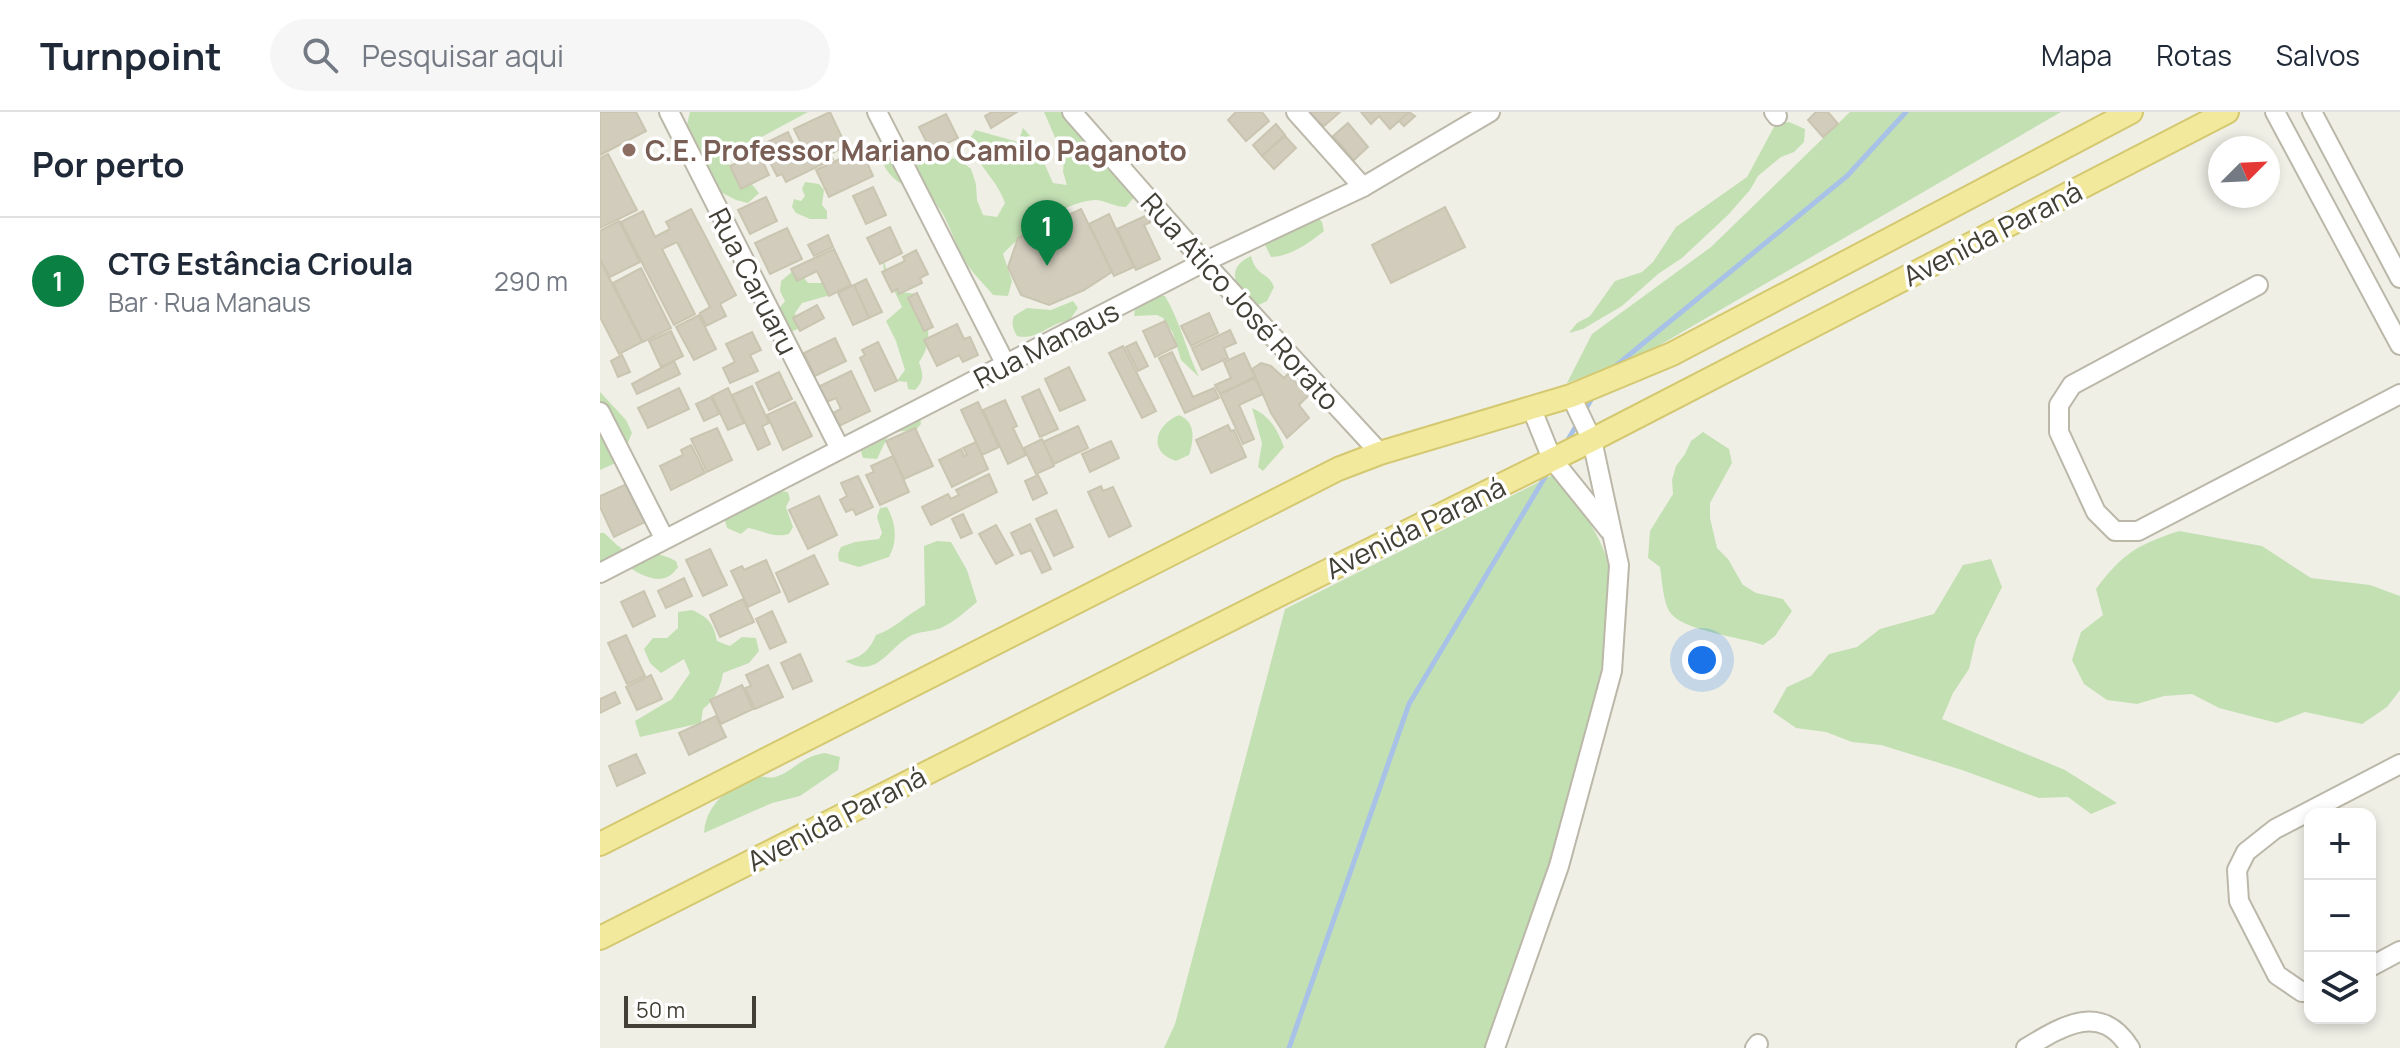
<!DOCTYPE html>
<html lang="pt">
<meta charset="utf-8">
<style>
:root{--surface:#fff;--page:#f6f6f7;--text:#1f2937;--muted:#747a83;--line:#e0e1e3;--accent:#0b8043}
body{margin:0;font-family:Manrope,sans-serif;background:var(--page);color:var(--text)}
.controls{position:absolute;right:24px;bottom:24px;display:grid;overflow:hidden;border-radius:16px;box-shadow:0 4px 12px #0003}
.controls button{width:72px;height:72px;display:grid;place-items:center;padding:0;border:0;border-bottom:2px solid var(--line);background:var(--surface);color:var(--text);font:40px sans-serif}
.compass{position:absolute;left:1608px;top:24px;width:72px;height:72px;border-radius:50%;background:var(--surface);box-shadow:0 4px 12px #0003;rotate:66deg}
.scale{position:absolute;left:24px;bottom:20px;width:132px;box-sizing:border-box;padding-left:8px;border:4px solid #424036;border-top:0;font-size:22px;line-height:28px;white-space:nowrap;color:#424036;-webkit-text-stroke:6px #fff;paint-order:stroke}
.you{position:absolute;left:1102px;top:548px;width:28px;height:28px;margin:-20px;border:6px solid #fff;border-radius:50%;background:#1a73e8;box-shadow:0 0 0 12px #1a73e833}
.badge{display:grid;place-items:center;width:52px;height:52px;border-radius:50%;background:var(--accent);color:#fff;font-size:26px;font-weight:700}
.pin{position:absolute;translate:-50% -66px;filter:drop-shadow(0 2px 4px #0008)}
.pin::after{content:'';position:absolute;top:42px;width:28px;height:24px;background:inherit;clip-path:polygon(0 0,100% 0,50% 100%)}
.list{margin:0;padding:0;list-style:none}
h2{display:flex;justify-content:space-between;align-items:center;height:104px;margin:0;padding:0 32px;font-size:34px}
h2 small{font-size:26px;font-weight:400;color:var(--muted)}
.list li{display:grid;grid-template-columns:52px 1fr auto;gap:24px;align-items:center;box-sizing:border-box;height:128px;padding:0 32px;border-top:2px solid var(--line)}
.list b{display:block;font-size:30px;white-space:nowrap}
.list p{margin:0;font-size:26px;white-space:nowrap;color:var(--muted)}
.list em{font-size:26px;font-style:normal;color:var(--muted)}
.icon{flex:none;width:44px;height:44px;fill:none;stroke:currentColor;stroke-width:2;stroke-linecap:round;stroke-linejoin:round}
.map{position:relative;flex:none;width:1800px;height:936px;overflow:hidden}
header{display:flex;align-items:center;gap:48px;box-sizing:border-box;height:112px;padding:0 40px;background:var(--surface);border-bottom:2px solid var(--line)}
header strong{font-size:38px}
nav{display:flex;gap:44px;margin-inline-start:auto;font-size:28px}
.search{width:560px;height:72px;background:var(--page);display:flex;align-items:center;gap:20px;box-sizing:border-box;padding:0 28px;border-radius:44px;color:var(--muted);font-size:30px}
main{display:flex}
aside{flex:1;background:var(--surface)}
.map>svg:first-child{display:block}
.green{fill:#c3e0b3}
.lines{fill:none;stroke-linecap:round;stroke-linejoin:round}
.stream{stroke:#a8c2e7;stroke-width:5}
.building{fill:#d1ccbc;stroke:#cac5b1;stroke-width:2}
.minor-casing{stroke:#bbb8a9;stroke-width:22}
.major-casing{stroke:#d4c870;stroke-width:26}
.minor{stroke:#fff;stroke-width:18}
.major{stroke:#f2e99d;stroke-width:22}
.education-dot{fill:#8d6e63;stroke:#fff;stroke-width:3}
.labels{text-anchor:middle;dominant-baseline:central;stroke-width:7;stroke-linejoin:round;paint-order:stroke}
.education-label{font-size:28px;font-weight:bold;fill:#785e54;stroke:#fff;text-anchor:start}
.street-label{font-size:28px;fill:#424036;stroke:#fff}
</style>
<header>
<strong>Turnpoint</strong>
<div class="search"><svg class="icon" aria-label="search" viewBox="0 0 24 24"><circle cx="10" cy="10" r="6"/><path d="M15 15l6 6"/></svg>Pesquisar aqui</div>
<nav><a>Mapa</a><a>Rotas</a><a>Salvos</a></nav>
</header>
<main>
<aside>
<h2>Por perto<small></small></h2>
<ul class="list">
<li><span class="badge">1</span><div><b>CTG Estância Crioula</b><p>Bar · Rua Manaus</p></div><em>290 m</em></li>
</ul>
</aside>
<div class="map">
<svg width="1800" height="936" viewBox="0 0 1800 936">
<rect width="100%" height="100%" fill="#f0efe6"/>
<!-- green -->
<g class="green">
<path d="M90 0H208L156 28 129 39V54L136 66 150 70 159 81 148 91 136 88 109 74 86 17Z"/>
<path d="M444 0H468L535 84 526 95C515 95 504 88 495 88 466 89 422 121 403 142L412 169 408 184 393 183C384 172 372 161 365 149 353 129 348 104 332 87 317 71 301 80 286 57 280 47 283 38 287 27L317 35 329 44 359 47 371 57 376 72 377 88 383 103 397 105 405 91C397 68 377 52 368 30L375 18 418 30 423 16 434 28 453 71 467 73 463 60 464 46Z"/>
<path d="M1250 0H1461L1041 244 967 271 992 222 1111 135Z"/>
<path d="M1189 10 1205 17 1204 30 1194 40 1181 45 1158 64 1150 78 1128 103 1082 146 1058 162 1022 194 983 217 969 221 977 211 990 204 1015 169 1042 160 1053 150 1076 115 1147 65 1175 13Z"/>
<path d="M205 70 219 72 224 78 222 93 227 99V107H210L196 101 192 95 194 87 201 89 205 84 202 77Z"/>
<path d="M717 105 722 110 724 119C711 130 689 145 671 145L665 133 670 127Z"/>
<path d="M282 144 287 159 301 180 317 182C328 203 335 229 319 250 323 262 325 268 315 278L308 277 307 270 297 269 305 258 296 229 286 209 302 195 284 158Z"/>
<path d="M651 144C657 166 668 159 674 175L667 189 654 195C638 180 622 157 651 144Z"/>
<path d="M193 159 200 161 208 171H223L234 178V182L202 191 195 201 200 216 193 219 183 214 178 198 185 189 180 179 181 169Z"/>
<path d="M558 184H565C580 209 586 238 599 265L581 248 573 221 563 206 557 203 534 204 536 190Z"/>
<path d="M473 189 478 196 469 209C450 210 438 229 417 224 413 217 411 212 414 204L427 196 451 198Z"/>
<path d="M0 280 26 308 32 321 20 349 0 358Z"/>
<path d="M307 295 320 303 321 312 316 318 293 320 287 326 277 347 263 346C252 318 284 298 307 295Z"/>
<path d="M652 296C670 304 677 317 684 335L663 359 658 355 662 331Z"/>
<path d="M579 303C596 310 594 327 589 343L576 349C547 340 555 313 579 303Z"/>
<path d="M1103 320 1129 337 1132 351 1110 391V406L1117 436 1128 447 1143 473 1156 481 1183 487 1192 499 1175 524 1163 533C1141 525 1081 519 1069 499 1063 488 1062 468 1060 455L1048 446 1050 419 1073 382 1072 368 1076 354 1085 342 1091 329Z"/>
<path d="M955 362C975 389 1007 428 1010 463 1015 525 996 589 980 649 956 746 927 841 897 936H564L575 912 685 497Z"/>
<path d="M172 378 188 380 190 387 186 395 193 415 189 422C172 426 165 419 148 416L141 422 127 416 123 402Z"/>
<path d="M287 395C296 411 298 429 289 445L259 455 239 449 238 442 241 435 255 430 279 427 282 421 277 405 280 396Z"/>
<path d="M1579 419 1662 434 1711 466 1770 473 1800 484V578L1787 595 1762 612 1705 600 1677 611 1619 596 1592 582 1564 584 1537 592 1507 588 1484 572 1472 548 1481 520 1503 503 1496 477C1523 441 1537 433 1579 419Z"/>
<path d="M0 421H4C13 428 19 438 31 440 50 443 57 439 76 449L78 455C64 477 41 464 25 452L0 457Z"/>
<path d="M337 429 351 430 367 458 377 490C366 499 354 510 341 516 331 520 319 519 310 524 286 538 278 567 245 549 262 545 269 539 276 523 295 517 307 502 325 493L324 434Z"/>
<path d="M1391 447 1402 475 1376 527 1369 557 1353 581 1342 607 1465 658 1517 691 1491 702 1468 685 1439 686 1362 658 1281 633 1252 630 1226 620 1196 616 1173 600 1187 575 1211 564 1229 542 1257 535 1280 517 1334 502 1363 453Z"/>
<path d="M92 498C108 505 114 512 117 529L130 534 142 525 156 526 159 539 149 551 123 561C120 577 116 586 103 597L101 611 40 625 35 609 72 587 90 561 84 547 61 561 50 551 44 537 53 526H67L78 516V500Z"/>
<path d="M225 641 240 645 238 658 200 684 172 691 104 721C106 692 129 674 156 665 162 663 169 667 175 665 193 660 201 644 225 641Z"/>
</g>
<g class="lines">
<!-- stream -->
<g class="stream">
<path d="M1012 257 1247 64 1306 0"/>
<path d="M984 300 995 281"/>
<path d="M966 331 979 309"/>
<path d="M689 936 809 592 948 360"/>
</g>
</g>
<!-- building -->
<g class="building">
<path d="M0 0H36L46 19 0 43Z"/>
<path d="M230 0 246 34 230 42 233 47 186 70 182 62 177 64 161 33 188 20 197 40 204 37 194 17Z"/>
<path d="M392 0H417L391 16 385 4Z"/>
<path d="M636 0H662L669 9 646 29 628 8Z"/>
<path d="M707 0H740L724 14Z"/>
<path d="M761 0H809L790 17 779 4 771 12Z"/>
<path d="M809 0 815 4 804 14 799 9Z"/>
<path d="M1216 0H1228L1238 12 1223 25 1208 8Z"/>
<path d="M346 2 358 26 331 39 319 15Z"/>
<path d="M748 11 768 35 754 48 733 24Z"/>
<path d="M676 12 685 23 662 44 653 33Z"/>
<path d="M685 24 696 36 674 57 662 44Z"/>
<path d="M261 37 273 64 229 85 216 58Z"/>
<path d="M159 41 169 63 141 77 130 54Z"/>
<path d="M8 42 37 98 0 116V46Z"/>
<path d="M273 75 286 103 266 112 253 84Z"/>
<path d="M166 85 177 109 150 122 138 98Z"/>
<path d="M845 95 865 135 791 171 772 133Z"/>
<path d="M91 97 136 183 120 192 126 204 106 214 100 201 110 195 77 130 62 137 95 202 74 213 21 110 43 99 55 125 70 117 66 110Z"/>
<path d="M481 97 512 160 484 178 449 193 421 183 408 155 418 126Z"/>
<path d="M509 102 534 155 514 164 489 112Z"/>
<path d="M547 103 551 110 544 113 560 147 536 158 517 117Z"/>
<path d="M19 109 40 150 10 165 0 147V119Z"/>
<path d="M290 115 302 141 280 152 267 126Z"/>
<path d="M187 116 202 147 170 162 155 131Z"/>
<path d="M228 123 233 135 214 144 208 133Z"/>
<path d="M234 137 251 173 229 184 217 159 197 169 191 157Z"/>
<path d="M316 138 328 162 320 166 322 171 299 182 297 177 292 180 282 160 305 149 303 145Z"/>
<path d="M0 148 42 230 19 242 0 205Z"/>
<path d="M41 156 71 216 43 230 13 171Z"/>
<path d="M266 167 282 200 269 206 254 173Z"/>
<path d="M254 173 269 206 253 213 238 181Z"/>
<path d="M317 181 333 215 324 219 308 186Z"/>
<path d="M217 193 224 206 200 219 193 206Z"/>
<path d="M609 201 618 221 591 234 581 214Z"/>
<path d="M99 203 116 237 94 248 76 215Z"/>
<path d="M565 209 577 234 555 245 543 219Z"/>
<path d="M357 212 364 227 370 225 378 243 363 250 359 243 337 254 324 228Z"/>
<path d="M630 218 636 231 624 236 628 246 602 258 592 236Z"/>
<path d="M71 219 83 244 61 255 49 229Z"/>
<path d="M152 220 161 238 150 243 158 259 130 271 123 256 135 250 126 232Z"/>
<path d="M235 226 246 249 215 264 204 241Z"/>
<path d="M278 230 297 269 275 279 260 246 265 243 262 238Z"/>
<path d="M536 230 548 254 538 259 526 235Z"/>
<path d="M523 234 556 299 542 306 509 241Z"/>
<path d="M572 240 593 285 614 276 619 286 585 301 559 246Z"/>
<path d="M644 241 655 265 620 282 615 273 631 266 624 250Z"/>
<path d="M22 243 30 260 18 265 11 249Z"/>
<path d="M74 249 80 262 37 282 32 272Z"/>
<path d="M661 251 671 254 684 266 688 262 708 284 699 293 709 306 687 326 671 301 652 257Z"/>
<path d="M469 255 485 288 460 299 445 267Z"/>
<path d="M251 259 270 299 235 316 229 303 241 297 236 286 224 291 216 276Z"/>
<path d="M179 260 192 287 169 298 156 271Z"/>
<path d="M655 266 663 282 639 293 654 327 643 332 620 282Z"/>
<path d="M152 274 169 311 162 314 170 332 158 338 132 283Z"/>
<path d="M79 276 89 297 48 316 38 296Z"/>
<path d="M128 276 144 311 128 318 112 284Z"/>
<path d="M439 277 458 317 440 325 422 285Z"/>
<path d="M111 285 119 302 104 309 96 292Z"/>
<path d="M405 288 417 314 413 316 426 343 408 352 383 298Z"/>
<path d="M195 290 212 324 183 338 167 303Z"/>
<path d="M378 290 399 335 382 343 361 298Z"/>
<path d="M628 313 631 319 634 318 646 345 611 361 596 328Z"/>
<path d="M478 314 488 336 454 352 443 330Z"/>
<path d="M117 316 132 348 107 360 91 327Z"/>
<path d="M315 316 333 354 304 367 286 329Z"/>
<path d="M442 327 454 354 436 362 424 336Z"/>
<path d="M511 329 519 346 490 360 482 342Z"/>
<path d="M376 330 388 357 352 375 339 348 361 337 364 344 367 343 363 336Z"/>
<path d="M91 333 105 361 71 378 60 354 83 343 81 338Z"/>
<path d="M293 344 309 380 280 393 266 363 274 360 271 354Z"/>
<path d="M389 362 397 380 331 413 322 395 348 382 351 387 359 383 356 378Z"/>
<path d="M438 363 447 381 433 388 425 369Z"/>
<path d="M258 364 273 395 256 403 253 397 246 400 240 388 247 384 241 371Z"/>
<path d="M29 371 47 409 14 425 0 395V384Z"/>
<path d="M501 374 503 379 513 375 531 414 509 425 488 380Z"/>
<path d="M219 384 237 423 208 437 189 398Z"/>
<path d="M456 398 473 435 454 444 436 407Z"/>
<path d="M363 402 372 421 361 426 352 407Z"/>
<path d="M430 412 451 457 442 461 431 438 421 442 411 421Z"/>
<path d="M396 413 413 443 396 452 379 422Z"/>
<path d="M110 437 127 473 103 484 86 448Z"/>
<path d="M214 443 228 472 189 490 176 461Z"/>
<path d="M166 448 180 480 148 495 131 459 142 454 144 458Z"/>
<path d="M84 466 92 484 66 496 58 479Z"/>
<path d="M44 479 55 504 33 515 21 490Z"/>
<path d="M143 487 154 510 120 525 110 503Z"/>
<path d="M172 499 186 530 170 537 156 507Z"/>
<path d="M26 523 45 564 27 572 8 531Z"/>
<path d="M200 542 212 569 193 577 181 551Z"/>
<path d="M168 553 183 585 155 597 145 576 151 574 146 563Z"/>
<path d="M51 563 62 587 37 598 26 575Z"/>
<path d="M142 573 153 597 121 612 110 588Z"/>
<path d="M15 580 20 591 0 601V587Z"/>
<path d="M116 604 126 625 89 643 79 621Z"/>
<path d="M36 642 45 661 17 674 9 654Z"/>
</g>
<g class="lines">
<!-- minor casing -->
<g class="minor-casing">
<g id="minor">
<path d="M69 0 240 337"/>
<path d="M277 0 406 253"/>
<path d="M472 0 604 150 780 341"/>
<path d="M696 0 763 75"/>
<path d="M1174 0 1177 4"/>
<path d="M1675 0 1800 233"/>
<path d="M1712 0 1800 166"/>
<path d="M1658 173 1472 273 1459 293V320L1496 400 1515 419H1538L1800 282"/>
<path d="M931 295 952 347 1009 418"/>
<path d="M0 300 64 426"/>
<path d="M0 461 604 150 763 75 890 0"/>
<path d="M1770 855 1800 839"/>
<path d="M1710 879 1702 880 1677 863 1639 789 1637 758 1646 740 1675 717 1800 652"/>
<path d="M895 936 959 754 1012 559 1019 453 992 328 971 284"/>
<path d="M1155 936 1158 932"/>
<path d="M1426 936C1464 913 1501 890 1530 936"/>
</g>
</g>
<!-- major casing -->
<g class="major-casing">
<g id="major">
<path d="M0 732 738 357 780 341 971 284 1072 242 1531 0"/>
<path d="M0 826 679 483 992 328 1627 0"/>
</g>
</g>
<!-- minor -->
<use href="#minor" class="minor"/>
<!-- major -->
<use href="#major" class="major"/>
</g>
<!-- markers -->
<circle class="education-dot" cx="29" cy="38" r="8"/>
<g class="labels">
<!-- education labels -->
<g class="education-label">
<text x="45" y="38">C.E. Professor Mariano Camilo Paganoto</text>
</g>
<!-- street labels -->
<g class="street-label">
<text transform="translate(1392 121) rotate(-27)">Avenida Paraná</text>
<text transform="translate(154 169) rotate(63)">Rua Caruaru</text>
<text transform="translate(641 189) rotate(48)">Rua Atico José Rorato</text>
<text transform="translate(446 232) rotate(-27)">Rua Manaus</text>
<text transform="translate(815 415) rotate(-26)">Avenida Paraná</text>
<text transform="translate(236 706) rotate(-27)">Avenida Paraná</text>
</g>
</g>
</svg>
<div class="controls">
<button>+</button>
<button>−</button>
<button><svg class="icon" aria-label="layers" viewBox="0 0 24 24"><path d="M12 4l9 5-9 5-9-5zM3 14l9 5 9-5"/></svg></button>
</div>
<svg class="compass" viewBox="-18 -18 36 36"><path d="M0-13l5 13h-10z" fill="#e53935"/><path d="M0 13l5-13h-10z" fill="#747a83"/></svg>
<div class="scale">50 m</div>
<div class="you"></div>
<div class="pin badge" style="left:447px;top:154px">1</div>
</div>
</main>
